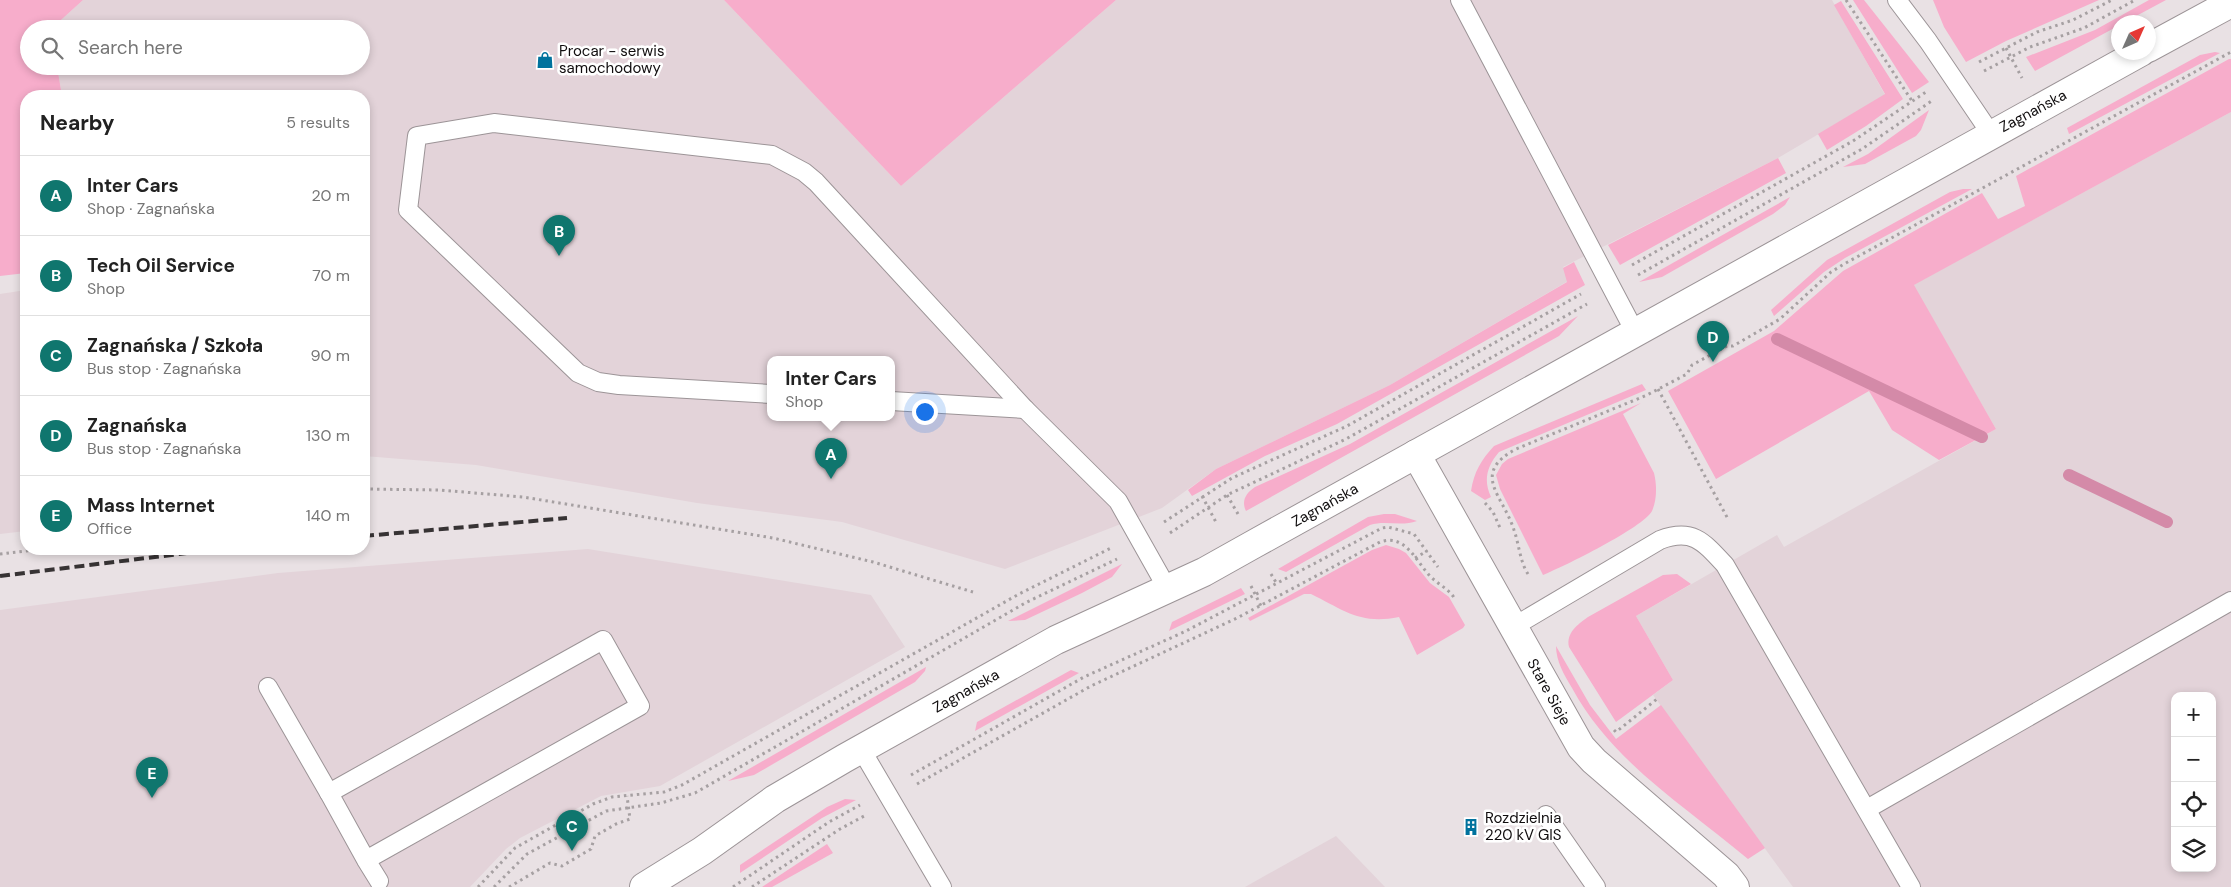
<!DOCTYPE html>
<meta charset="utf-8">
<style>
:root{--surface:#fff;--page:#f2f2f2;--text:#222;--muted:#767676;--line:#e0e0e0;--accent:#0f766e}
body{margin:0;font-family:"DM Sans",sans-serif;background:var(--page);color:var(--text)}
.controls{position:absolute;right:15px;bottom:15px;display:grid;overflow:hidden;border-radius:10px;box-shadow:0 2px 8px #0003}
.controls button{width:45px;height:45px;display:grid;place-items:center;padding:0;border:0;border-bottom:1px solid var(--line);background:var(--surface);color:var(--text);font:25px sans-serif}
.compass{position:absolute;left:2111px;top:15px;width:45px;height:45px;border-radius:50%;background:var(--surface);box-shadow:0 2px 8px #0003;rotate:45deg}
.you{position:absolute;left:924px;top:411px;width:18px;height:18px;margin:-12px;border:4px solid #fff;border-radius:50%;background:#1a73e8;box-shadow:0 0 0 8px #1a73e833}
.badge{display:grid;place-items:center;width:32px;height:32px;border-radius:50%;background:var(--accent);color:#fff;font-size:16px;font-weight:700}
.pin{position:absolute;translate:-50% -41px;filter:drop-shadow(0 1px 2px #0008)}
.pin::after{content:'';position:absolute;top:26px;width:18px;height:15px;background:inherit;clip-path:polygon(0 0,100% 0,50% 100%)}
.popup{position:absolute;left:767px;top:356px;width:128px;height:65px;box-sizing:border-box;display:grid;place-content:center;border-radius:10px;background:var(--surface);filter:drop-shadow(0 1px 4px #0005);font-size:16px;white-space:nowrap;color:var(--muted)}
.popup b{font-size:19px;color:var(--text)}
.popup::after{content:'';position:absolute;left:50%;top:100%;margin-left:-10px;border:10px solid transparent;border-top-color:var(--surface)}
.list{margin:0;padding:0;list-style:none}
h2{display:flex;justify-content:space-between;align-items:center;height:65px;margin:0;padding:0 20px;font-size:21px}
h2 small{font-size:16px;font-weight:400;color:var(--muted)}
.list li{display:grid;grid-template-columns:32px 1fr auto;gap:15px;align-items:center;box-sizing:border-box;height:80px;padding:0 20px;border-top:1px solid var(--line)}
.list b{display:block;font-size:19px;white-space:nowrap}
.list p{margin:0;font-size:16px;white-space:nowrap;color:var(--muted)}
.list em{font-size:16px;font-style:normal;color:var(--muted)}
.icon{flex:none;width:28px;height:28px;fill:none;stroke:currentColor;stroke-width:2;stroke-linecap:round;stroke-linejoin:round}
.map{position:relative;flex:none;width:2231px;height:887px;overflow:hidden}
.search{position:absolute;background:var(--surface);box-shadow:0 2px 8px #0003;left:20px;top:20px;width:350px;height:55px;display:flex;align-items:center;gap:12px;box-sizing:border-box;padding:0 18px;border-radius:28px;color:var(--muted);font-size:19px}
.panel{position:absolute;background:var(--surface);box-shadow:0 2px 8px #0003;left:20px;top:90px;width:350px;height:465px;border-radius:20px}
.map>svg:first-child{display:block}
.built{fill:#e3d3d9;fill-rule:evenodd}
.green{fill:#f7adcb}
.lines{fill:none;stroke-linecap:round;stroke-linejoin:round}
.stream{stroke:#d48aa8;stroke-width:12}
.service-casing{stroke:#9c9497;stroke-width:20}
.minor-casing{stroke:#9c9497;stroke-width:30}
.tertiary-casing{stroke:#9c9497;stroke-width:30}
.path{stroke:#a6a0a2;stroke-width:3;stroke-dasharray:2.5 4;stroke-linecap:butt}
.service{stroke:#fff;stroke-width:18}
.minor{stroke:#fff;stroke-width:28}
.tertiary{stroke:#fff;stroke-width:28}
.rail{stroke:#373334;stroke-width:4;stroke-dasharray:10 5;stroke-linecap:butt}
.labels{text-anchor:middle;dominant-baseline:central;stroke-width:5;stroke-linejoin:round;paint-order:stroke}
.poi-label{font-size:15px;fill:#100d0e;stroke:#fff;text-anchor:start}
.street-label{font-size:15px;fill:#100d0e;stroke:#fff}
</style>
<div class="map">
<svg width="2231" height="887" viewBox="0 0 2231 887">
<rect width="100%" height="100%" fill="#e9e1e4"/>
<!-- built -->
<g class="built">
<path d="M83 0H724L901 186 1116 0H1832L1885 95 1778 158 1563 267 1568 281 1390 385 1216 469 1162 508 1005 569 842 522 697 503 476 465 364 456V96H62L57 66H361V29H51ZM771 360H891V418H771Z"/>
<path d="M2231 112V887H1793L1653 695 1673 680 1636 616 1777 535 1784 547 1996 429 1913 285ZM2175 696H2212V868H2175Z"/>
<path d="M26 290V531L0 534V294Z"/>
<path d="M588 549 871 595 905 647 660 786 601 796 520 838 506 849 470 887H0V610L278 573Z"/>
<path d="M1336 836 1385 887H1245Z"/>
</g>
<!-- green -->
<g class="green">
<path d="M0 0H83L51 29H29V66H57L62 96H26V273L0 276Z"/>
<path d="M724 0H1116L901 186Z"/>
<path d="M1853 0H1864L1929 82 1912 93Z"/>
<path d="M1933 0H2099L2006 41 1966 62 1944 27Z"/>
<path d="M2149 0H2166L2125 22H2118V26L2035 71 2026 57 2095 30Z"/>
<path d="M1841 1 1903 99 1866 126 1827 150 1818 134 1885 94 1834 5Z"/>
<path d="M2215 52 2220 53 2069 134 2067 128 2200 55Z"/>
<path d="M2229 59H2231V112L1914 285 1996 429 1939 460 1892 430 1869 391 1716 479 1668 391 1774 331 1843 271 1982 193 1998 219 2025 206 2016 176Z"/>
<path d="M1929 110 1921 130 1916 136 1865 164 1843 167 1868 154Z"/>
<path d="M1778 158 1786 173 1620 265 1608 245Z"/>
<path d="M1963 189H1972L1845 258 1824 272 1774 316 1771 310 1827 260 1950 192Z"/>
<path d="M1790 197 1785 205 1773 214 1662 277 1639 282Z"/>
<path d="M1574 262 1585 285 1337 424 1265 456 1192 496 1188 490 1216 469 1390 385 1567 282 1563 268Z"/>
<path d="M1578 316 1559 336 1246 511C1241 501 1246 493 1255 487L1350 444Z"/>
<path d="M1642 384 1646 390 1499 452C1487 466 1483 480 1491 497L1485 500 1471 491C1474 472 1481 460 1494 446Z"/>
<path d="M1641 403 1623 414 1654 473C1657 485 1657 500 1652 511 1644 527 1563 567 1543 575L1500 489 1496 475 1502 464 1508 459Z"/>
<path d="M1384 514H1395L1417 521C1401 527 1386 520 1370 525L1286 572 1278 569 1368 517Z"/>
<path d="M1386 545 1399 549 1406 553 1430 583 1449 597 1465 625 1463 628 1417 655 1399 617C1360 625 1344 610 1311 594H1304L1250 621 1248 618 1372 550Z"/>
<path d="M1122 564 1112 577 1082 593 1025 620 1008 621Z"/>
<path d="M1677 574 1691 584 1636 616 1673 680 1616 722 1569 647C1566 633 1577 625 1588 617L1663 575Z"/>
<path d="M1241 588 1245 594 1169 631 1172 622Z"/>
<path d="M1556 646 1590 705 1616 739 1661 705 1765 848 1748 859C1685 806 1612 762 1572 688 1564 675 1556 661 1556 646Z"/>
<path d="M926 667 925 671 915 682 754 775 728 781Z"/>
<path d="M1071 670 1079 673 975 731 977 722Z"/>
<path d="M845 799 856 800 822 818 740 873V865L827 807Z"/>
<path d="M827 844 833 853 772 887H762Z"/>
</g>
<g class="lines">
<!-- stream -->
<g class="stream">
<path d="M1777 339 1982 437"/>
<path d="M2069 475 2167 522"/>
</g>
<!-- service casing -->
<g class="service-casing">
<g id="service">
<path d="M1460 0 1635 332"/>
<path d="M1897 0 1928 41 1991 134"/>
<path d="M771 394 619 385 598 382 578 373 408 210 417 136 494 123 772 155 804 172 816 182 1025 409 1118 501 1167 588"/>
<path d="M891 401 1025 409"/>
<path d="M1513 627 1660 540C1692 528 1703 541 1725 565L1911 887"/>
<path d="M268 687 329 793"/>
<path d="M861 749 942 887"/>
<path d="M1867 809 2231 601"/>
<path d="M1546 815 1596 887"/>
<path d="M366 860 329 793 603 640 640 706 366 860 379 881"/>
</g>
</g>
<!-- minor casing -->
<g class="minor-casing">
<path id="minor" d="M1416 454 1581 747 1594 761 1726 875 1735 887"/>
</g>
<!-- tertiary casing -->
<g class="tertiary-casing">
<g id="tertiary">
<path d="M2148 48 2231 3"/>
<path d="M644 887 702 851 775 799 845 758 1056 640 1204 572 1254 544 2141 52"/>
</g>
</g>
<!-- path -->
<g class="path">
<path d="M1846 0 1912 101"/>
<path d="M2006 48 2022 78"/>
<path d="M1979 62 2037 32 2073 20 2112 0"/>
<path d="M1984 71 2030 47 2084 28 2135 0"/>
<path d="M1632 265 1853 141 1926 92"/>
<path d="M1638 275 1862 149 1933 100"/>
<path d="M1658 389 1728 519"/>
<path d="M364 489 439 490 523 497 773 538 873 562 973 592"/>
<path d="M1227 495 1238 514"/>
<path d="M1202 496 1217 524"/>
<path d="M1485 503 1493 512 1501 530"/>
<path d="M1164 522 1232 478 1347 426 1581 294"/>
<path d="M1170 533 1227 495 1346 439 1587 304"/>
<path d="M0 554 44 549"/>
<path d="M1415 558 1427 551"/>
<path d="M1271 574 1277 584"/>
<path d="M1528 574C1520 562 1519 544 1514 530 1503 495 1470 474 1516 449L1647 395 1687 374 1692 365 1727 346H1733L1780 319 1831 272 1844 264 2231 52"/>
<path d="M1251 586 1261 606"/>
<path d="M1614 730 1616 732 1657 699"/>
<path d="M911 775 1084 677 1184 632 1382 528 1388 527 1414 534 1438 567"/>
<path d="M917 784 1091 686 1237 618 1380 542C1406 533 1416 562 1431 577 1439 585 1449 589 1455 599"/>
<path d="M478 887 515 848 593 804 612 797 664 792 682 785 1019 594 1111 548"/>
<path d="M494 887 527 854 606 811 661 803 695 793 1027 602 1117 559"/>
<path d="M509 887 550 863 562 866 591 849 595 836 616 824 630 819 627 796"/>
<path d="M733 887 829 822 860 805"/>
<path d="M752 887 840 829 866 815"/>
</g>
<!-- service -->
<use href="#service" class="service"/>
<!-- minor -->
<use href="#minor" class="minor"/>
<!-- tertiary -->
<use href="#tertiary" class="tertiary"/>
<!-- rail -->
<g class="rail">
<path d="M364 536 567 518"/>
<path d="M0 576 220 549"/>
</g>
</g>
<!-- icons -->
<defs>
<g id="shop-bare" transform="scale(1.35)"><path d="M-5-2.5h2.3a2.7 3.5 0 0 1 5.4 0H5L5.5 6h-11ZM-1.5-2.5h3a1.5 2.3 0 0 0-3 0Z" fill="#00729d" stroke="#fff" stroke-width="2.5" paint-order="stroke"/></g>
<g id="building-bare" transform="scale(1.35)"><path d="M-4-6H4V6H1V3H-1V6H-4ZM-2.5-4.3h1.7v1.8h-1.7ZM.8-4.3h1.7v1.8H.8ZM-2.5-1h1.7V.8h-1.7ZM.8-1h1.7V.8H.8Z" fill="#00729d" stroke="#fff" stroke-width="2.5" paint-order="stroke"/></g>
</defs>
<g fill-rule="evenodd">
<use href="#shop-bare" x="545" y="60"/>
<use href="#building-bare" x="1471" y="827"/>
</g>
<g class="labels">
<!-- poi labels -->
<g class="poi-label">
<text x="559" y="51">Procar - serwis<tspan x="559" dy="17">samochodowy</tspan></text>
<text x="1485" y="818">Rozdzielnia<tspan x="1485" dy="17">220 kV GIS</tspan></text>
</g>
<!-- street labels -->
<g class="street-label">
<text transform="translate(2033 111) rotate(-28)">Zagnańska</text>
<text transform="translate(1325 505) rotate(-29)">Zagnańska</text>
<text transform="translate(966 691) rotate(-29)">Zagnańska</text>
<text transform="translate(1549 692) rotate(61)">Stare Sieje</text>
</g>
</g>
</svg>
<div class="controls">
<button>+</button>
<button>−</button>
<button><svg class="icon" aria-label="locate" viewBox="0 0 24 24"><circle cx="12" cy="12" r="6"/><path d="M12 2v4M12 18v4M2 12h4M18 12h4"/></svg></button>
<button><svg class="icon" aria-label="layers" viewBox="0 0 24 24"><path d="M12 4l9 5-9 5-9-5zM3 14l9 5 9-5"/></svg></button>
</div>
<svg class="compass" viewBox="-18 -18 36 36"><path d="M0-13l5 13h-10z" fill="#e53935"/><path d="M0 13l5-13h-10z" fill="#767676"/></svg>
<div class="you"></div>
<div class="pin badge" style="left:831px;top:479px">A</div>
<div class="popup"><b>Inter Cars</b>Shop</div>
<div class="pin badge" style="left:559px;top:256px">B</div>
<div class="pin badge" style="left:572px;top:851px">C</div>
<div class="pin badge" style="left:1713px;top:362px">D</div>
<div class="pin badge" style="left:152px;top:798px">E</div>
<div class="search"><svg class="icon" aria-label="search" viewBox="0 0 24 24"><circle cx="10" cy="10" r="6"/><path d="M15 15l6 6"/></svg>Search here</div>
<section class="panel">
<h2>Nearby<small>5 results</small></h2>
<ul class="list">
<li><span class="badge">A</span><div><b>Inter Cars</b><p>Shop · Zagnańska</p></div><em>20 m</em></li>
<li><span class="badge">B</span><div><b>Tech Oil Service</b><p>Shop</p></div><em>70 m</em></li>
<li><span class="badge">C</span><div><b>Zagnańska / Szkoła</b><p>Bus stop · Zagnańska</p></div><em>90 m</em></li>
<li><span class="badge">D</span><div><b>Zagnańska</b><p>Bus stop · Zagnańska</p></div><em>130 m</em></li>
<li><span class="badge">E</span><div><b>Mass Internet</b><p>Office</p></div><em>140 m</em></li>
</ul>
</section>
</div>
